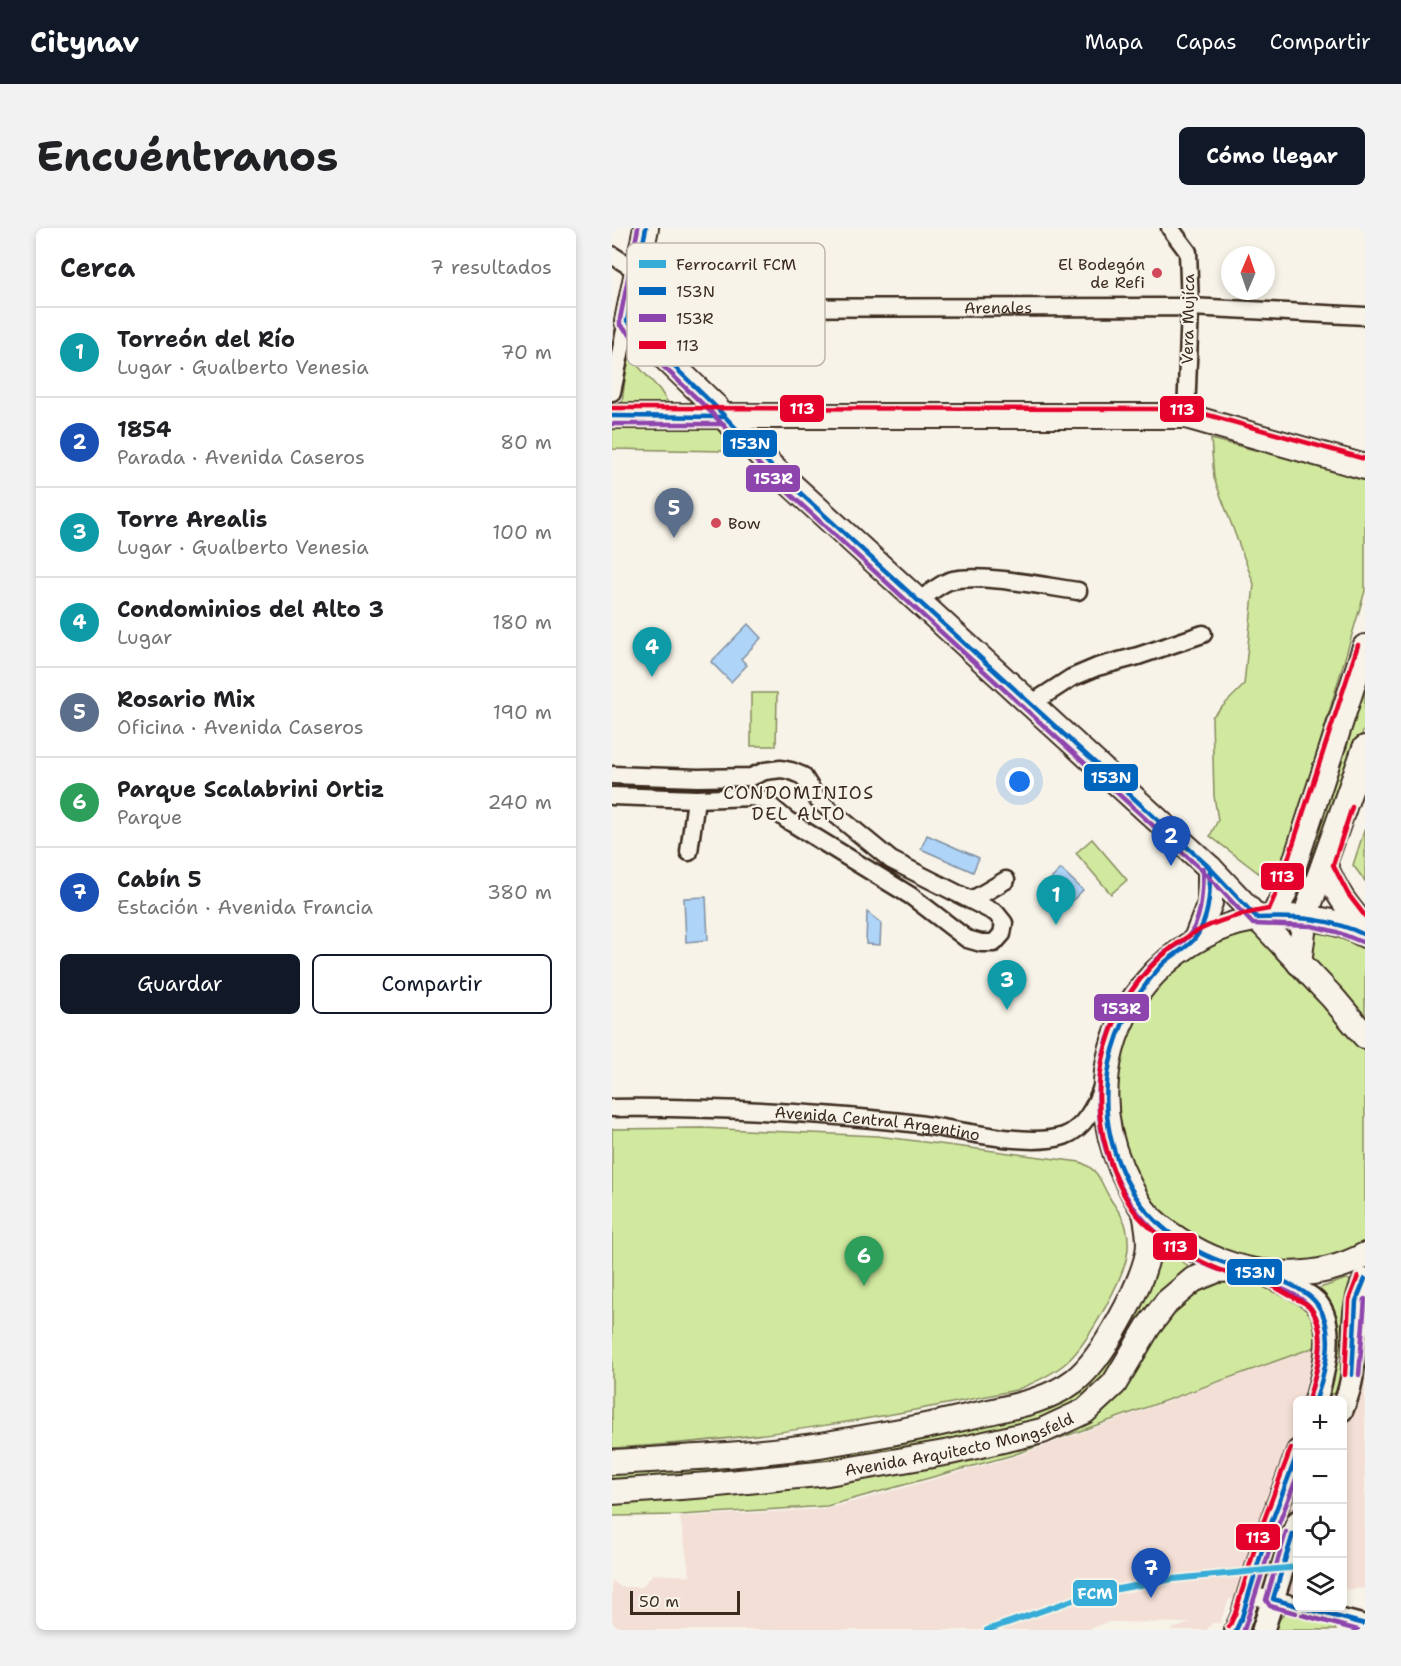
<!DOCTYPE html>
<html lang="es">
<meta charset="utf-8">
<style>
:root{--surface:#fff;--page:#f2f2f2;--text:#202124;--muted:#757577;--line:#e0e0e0;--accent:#111827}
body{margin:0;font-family:"Shantell Sans",sans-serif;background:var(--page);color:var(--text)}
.controls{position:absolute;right:18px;bottom:18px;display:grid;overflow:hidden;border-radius:9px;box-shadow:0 3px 9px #0003}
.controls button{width:54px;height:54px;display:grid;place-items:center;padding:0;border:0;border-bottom:2px solid var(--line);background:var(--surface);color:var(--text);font:30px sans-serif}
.compass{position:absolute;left:609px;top:18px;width:54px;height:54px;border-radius:50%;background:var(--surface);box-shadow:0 3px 9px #0003;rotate:2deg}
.scale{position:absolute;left:18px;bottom:15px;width:110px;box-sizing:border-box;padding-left:6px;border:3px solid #3b2a1e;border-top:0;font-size:16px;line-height:21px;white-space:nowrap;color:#3b2a1e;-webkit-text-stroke:4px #f7f3e8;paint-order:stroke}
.you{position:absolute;left:408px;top:554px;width:21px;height:21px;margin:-15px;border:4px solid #fff;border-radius:50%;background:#1a73e8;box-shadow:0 0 0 9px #1a73e833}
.badge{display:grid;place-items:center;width:39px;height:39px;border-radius:50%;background:var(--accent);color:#fff;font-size:20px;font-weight:700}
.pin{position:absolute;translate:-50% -50px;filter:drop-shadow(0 2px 3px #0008)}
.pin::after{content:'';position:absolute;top:32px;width:21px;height:18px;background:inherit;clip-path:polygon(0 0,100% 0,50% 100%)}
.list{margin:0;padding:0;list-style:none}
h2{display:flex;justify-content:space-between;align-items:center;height:78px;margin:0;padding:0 24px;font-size:26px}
h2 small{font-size:20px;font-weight:400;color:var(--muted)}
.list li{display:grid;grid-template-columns:39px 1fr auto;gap:18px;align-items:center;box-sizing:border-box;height:90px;padding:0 24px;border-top:2px solid var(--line)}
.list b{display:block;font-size:22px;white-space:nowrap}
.list p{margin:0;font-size:20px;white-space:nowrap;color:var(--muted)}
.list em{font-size:20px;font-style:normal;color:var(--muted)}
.actions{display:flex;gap:12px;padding:18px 24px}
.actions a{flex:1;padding:14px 0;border:2px solid var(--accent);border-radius:9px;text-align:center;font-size:21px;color:var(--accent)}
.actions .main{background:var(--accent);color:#fff}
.icon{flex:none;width:33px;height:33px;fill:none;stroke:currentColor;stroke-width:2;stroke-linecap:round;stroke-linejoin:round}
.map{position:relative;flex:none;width:753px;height:1402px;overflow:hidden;border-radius:9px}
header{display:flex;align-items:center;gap:36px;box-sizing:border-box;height:84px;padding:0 30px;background:var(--accent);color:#fff}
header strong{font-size:28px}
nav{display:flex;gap:33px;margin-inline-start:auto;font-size:21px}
.intro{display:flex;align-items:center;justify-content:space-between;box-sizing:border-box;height:144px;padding:0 36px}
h1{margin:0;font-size:42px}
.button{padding:15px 27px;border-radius:9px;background:var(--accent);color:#fff;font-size:21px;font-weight:700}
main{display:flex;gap:36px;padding:0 36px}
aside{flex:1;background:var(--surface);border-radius:9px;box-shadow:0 3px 9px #0003}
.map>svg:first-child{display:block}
.built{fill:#f3dfd6}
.green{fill:#d1e99f;stroke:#868a5e;stroke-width:1.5}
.water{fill:#aed4f8;stroke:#8090a1;stroke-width:1.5}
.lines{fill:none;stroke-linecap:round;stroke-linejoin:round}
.minor-casing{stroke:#3b2a1e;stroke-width:21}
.tertiary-casing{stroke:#3b2a1e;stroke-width:26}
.secondary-casing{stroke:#3b2a1e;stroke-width:28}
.minor{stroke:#f7f3e8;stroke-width:16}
.tertiary{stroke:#f7f3e8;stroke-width:21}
.secondary{stroke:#f7f3e8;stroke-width:24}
.bus-1-casing{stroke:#f7f3e8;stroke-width:9}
.bus-2-casing{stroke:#f7f3e8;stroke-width:9}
.bus-3-casing{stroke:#f7f3e8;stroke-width:9}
.bus-1{stroke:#0065bd;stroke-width:4.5}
.bus-2{stroke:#8e44ad;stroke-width:4.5}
.bus-3{stroke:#e4002b;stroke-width:4.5}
.rail-1-casing{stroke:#f7f3e8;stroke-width:10}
.rail-1{stroke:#37acd8;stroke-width:6}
.poi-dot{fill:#d1495b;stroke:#f7f3e8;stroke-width:2}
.labels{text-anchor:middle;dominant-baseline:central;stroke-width:4.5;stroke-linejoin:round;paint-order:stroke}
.poi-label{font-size:16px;fill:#3b2a1e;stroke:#f7f3e8;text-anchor:end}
.street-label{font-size:16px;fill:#3b2a1e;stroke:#f7f3e8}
.neighbourhood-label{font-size:18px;letter-spacing:1.5px;fill:#3b2a1e;stroke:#f7f3e8}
.key{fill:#f7f3e8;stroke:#bfb7ab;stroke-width:1.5}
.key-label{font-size:16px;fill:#3b2a1e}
.line-badge{stroke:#f7f3e8;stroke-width:2}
.badge-label{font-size:16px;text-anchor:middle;font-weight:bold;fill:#fff}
</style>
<header>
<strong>Citynav</strong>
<nav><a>Mapa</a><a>Capas</a><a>Compartir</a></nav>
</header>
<div class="intro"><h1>Encuéntranos</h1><a class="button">Cómo llegar</a></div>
<main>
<aside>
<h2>Cerca<small>7 resultados</small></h2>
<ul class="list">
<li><span class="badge" style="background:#0f9aa8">1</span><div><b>Torreón del Río</b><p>Lugar · Gualberto Venesia</p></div><em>70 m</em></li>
<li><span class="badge" style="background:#1a4fb4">2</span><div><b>1854</b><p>Parada · Avenida Caseros</p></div><em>80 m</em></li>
<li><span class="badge" style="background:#0f9aa8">3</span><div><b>Torre Arealis</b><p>Lugar · Gualberto Venesia</p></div><em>100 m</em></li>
<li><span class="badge" style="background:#0f9aa8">4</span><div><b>Condominios del Alto 3</b><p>Lugar</p></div><em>180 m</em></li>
<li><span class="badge" style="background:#5c6f8a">5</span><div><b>Rosario Mix</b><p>Oficina · Avenida Caseros</p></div><em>190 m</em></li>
<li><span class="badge" style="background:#2e9e5b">6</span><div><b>Parque Scalabrini Ortiz</b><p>Parque</p></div><em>240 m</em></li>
<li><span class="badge" style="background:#1a4fb4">7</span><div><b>Cabín 5</b><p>Estación · Avenida Francia</p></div><em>380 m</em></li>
</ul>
<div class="actions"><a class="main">Guardar</a><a>Compartir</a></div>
</aside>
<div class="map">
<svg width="753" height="1402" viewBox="0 0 753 1402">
<rect width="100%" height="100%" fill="#f7f3e8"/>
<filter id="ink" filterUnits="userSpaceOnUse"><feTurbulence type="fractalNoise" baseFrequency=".0167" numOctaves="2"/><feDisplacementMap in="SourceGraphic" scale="12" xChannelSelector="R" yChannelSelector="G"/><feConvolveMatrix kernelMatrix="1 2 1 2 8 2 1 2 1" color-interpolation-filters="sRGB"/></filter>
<g filter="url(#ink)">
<!-- built -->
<path class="built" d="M753 1102V1360L731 1362 730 1172H686L685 1364 617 1371 608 1395H600L595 1402H557L578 1395 497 1394 474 1402H0V1353L9 1359H30L41 1346 78 1348 68 1289 215 1281 402 1229Z"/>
<!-- green -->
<g class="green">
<path d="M16 127 48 162 58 178 10 175Z"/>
<path d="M0 188 112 189 149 227 113 223 0 221Z"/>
<path d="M599 211 753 250V363L665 659 598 608 606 592 602 568 600 489 632 457 642 356 602 250Z"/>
<path d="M753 439V500L743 519 688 673H684L682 670 735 519Z"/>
<path d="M139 465H165L164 518H139Z"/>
<path d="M753 600V653L741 637Z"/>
<path d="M480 611 515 652 499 666 464 625Z"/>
<path d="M645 690 753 707V1027L713 1042 589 1026 517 956 494 847 551 735Z"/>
<path d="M90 900 265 908 468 934C490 944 487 953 499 972 504 980 512 989 514 999 518 1014 516 1030 510 1044 501 1068 474 1117 455 1134 440 1147 422 1155 404 1162 270 1190 137 1213 0 1220V901Z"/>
<path d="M548 1021H551L575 1037 576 1041 494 1149 464 1175 444 1187 390 1203 233 1233 0 1256V1244L452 1171Z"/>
<path d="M607 1051 647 1053 695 1078 703 1089 706 1118 401 1227 215 1278 67 1287 0 1288V1273L81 1270 219 1255 433 1211 561 1080 584 1059Z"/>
<path d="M734 1051 738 1052 739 1057 733 1126 725 1129 705 1061Z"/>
<path d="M734 1132 728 1164 716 1167 723 1135Z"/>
<path d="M673 1302 660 1340 653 1341 664 1304Z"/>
<path d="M678 1383 721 1395 724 1402H662C666 1394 669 1386 678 1383Z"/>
</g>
<!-- water -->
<g class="water">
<path d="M136 396 149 410 129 431 135 437 119 454 99 434Z"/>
<path d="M315 607 367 630 361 644 309 621Z"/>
<path d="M449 641 471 662 460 673 438 652Z"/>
<path d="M94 669 96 712 74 714 72 670Z"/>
<path d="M255 684 269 695 268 717 254 716Z"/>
</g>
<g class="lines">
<!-- minor casing -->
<g class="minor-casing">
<g id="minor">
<path d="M558 0 576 24 578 79 574 188"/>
<path d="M0 27 25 43"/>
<path id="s1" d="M18 80 578 79 753 88"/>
<path d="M0 164 15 93"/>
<path d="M306 373C316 367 326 357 337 353 365 344 436 359 466 363"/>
<path d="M419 476 459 450 485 439 526 428 591 406"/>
<path d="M0 547 86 550 139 549 153 543 169 541 179 543 191 548 206 572 279 632 384 685 392 695 390 706 382 715H369L355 711 299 668 175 592 151 572 141 569 84 571 0 568"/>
<path d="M77 624 84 571"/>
<path d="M360 672 394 652"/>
<path id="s2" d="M0 880C97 879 194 884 290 894 334 898 412 921 452 908 472 901 484 877 490 859"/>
<path d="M636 1368 661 1371 686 1378"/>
<path d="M692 1380 753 1396"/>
</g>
</g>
<!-- tertiary casing -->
<g class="tertiary-casing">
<g id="tertiary">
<path d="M651 1045C666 1053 688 1061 700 1071 727 1092 711 1146 704 1172"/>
<path d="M730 1182C736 1168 740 1154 741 1140 743 1110 738 1078 753 1051"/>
<path d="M624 1402 630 1389 655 1306 686 1223"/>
<path d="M651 1402 686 1293"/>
</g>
</g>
<!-- secondary casing -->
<g class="secondary-casing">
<g id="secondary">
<path d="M34 0 15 93 104 179"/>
<path d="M0 188H574L753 239"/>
<path d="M112 189 161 240 598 640 721 770 753 808"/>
<path d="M713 637C723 663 734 678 753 699"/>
<path d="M662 688 675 659 753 419"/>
<path d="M753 707C730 694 701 689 674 689 636 688 599 700 568 723 498 774 475 861 509 940 516 955 523 971 533 984 550 1004 584 1024 608 1033 655 1051 708 1051 753 1027"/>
<path d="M584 711 598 675V640"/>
<path d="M687 735 693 689 753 520"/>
<path d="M0 1234C69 1230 140 1227 208 1217 260 1209 313 1199 364 1187 397 1179 434 1174 462 1153 490 1132 529 1059 536 1025 539 1011 535 997 533 984"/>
<path id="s3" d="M0 1264 96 1257 216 1245 338 1224 430 1203 473 1183 502 1156 536 1099 555 1074 581 1052 605 1042 628 1041"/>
</g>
</g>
<!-- minor -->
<use href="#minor" class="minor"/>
<!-- tertiary -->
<use href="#tertiary" class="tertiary"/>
<!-- secondary -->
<use href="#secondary" class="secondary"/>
<!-- bus-1 casing -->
<g class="bus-1-casing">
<g id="bus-1">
<path d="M34 0 15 93 104 179 161 240 598 640 645 690C683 688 718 690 753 707"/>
<path d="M0 188 112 189"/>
<path d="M598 640C598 661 598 683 588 702 580 720 562 724 549 738 497 795 478 871 510 943 533 996 577 1026 632 1041 654 1047 691 1057 705 1076 725 1103 713 1142 704 1172"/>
<path d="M740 1147 744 1073 753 1051"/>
<path d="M681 1306 661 1371 686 1378"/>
<path d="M692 1380 753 1396"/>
<path d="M624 1402 630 1389 655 1306 686 1224"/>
</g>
</g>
<!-- bus-2 casing -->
<g class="bus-2-casing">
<g id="bus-2">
<path d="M26 0 8 91V97L99 184 156 246 593 645 641 696 700 698 725 704 750 714"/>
<path d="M0 196H112"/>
<path d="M591 640C590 662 591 692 575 710 569 716 560 720 552 725 543 732 535 742 528 751 483 808 474 883 504 949 528 1002 575 1035 631 1049 651 1054 689 1064 700 1082 717 1107 705 1143 697 1170"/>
<path d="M747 1147 753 1071"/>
<path d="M674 1304 654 1372 658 1378 684 1385"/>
<path d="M690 1387 746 1402"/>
<path d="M632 1402 662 1308 686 1246"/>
</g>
</g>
<!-- bus-3 casing -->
<g class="bus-3-casing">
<g id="bus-3">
<path d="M0 180 575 181 753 231"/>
<path d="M740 579 721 637 736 666 753 688"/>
<path d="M733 1147 737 1072 746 1048"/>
<path d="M697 1170C704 1143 718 1103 697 1078 692 1074 686 1072 681 1069 670 1064 660 1056 649 1053 637 1049 625 1048 613 1044 585 1033 555 1016 532 994 513 976 502 947 495 923 471 844 503 756 572 711 597 694 627 686 657 681L668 656 746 417"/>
<path d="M617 1399 623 1386 648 1303 679 1220"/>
</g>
</g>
<!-- bus-1 -->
<use href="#bus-1" class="bus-1"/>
<!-- bus-2 -->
<use href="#bus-2" class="bus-2"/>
<!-- bus-3 -->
<use href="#bus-3" class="bus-3"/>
<!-- rail-1 casing -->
<g class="rail-1-casing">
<path id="rail-1" d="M375 1402 478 1366 561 1351 686 1339"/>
</g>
<!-- rail-1 -->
<use href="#rail-1" class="rail-1"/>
</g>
</g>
<!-- markers -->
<g class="poi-dot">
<circle cx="545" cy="45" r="6"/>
<circle cx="104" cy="295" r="6"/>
</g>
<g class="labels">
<!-- poi labels -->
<g class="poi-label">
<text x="533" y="36">El Bodegón<tspan x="533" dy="18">de Refi</tspan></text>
<text x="116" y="295" text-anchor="start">Bow</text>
</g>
<!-- street labels -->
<g class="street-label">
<text stroke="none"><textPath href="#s1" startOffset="368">Arenales</textPath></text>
<text transform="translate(576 91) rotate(-89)">Vera Mujíca</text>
<text stroke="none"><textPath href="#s2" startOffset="266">Avenida Central Argentino</textPath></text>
<text stroke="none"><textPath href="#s3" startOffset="351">Avenida Arquitecto Mongsfeld</textPath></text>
</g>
<!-- neighbourhood labels -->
<g class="neighbourhood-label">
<text x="187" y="565">CONDOMINIOS<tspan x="187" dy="21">DEL ALTO</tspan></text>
</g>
</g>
<!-- legend -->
<rect x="15" y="15" width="198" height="123" rx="9" class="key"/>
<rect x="27" y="32" width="27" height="8" fill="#37acd8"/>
<rect x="27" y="59" width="27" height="8" fill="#0065bd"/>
<rect x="27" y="86" width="27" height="8" fill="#8e44ad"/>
<rect x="27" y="113" width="27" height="8" fill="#e4002b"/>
<g class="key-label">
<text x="64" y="42">Ferrocarril FCM</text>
<text x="64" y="69">153N</text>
<text x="64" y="96">153R</text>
<text x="64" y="123">113</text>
</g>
<g class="line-badge">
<rect x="167" y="166" width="46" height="29" rx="6" fill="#e4002b"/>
<rect x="547" y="167" width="46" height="28" rx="6" fill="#e4002b"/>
<rect x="110" y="201" width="56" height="29" rx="6" fill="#0065bd"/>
<rect x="133" y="236" width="56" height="29" rx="6" fill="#8e44ad"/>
<rect x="471" y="535" width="56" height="29" rx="6" fill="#0065bd"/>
<rect x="648" y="634" width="45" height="29" rx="6" fill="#e4002b"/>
<rect x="481" y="765" width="57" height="29" rx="6" fill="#8e44ad"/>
<rect x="540" y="1004" width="46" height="29" rx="6" fill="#e4002b"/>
<rect x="614" y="1030" width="57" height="28" rx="6" fill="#0065bd"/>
<rect x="623" y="1295" width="46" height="28" rx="6" fill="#e4002b"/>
<rect x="460" y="1351" width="46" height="28" rx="6" fill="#37acd8"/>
</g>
<g class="badge-label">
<text x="190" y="186">113</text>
<text x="570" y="187">113</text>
<text x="138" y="221">153N</text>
<text x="161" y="256">153R</text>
<text x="499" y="555">153N</text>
<text x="670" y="654">113</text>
<text x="509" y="786">153R</text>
<text x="563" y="1024">113</text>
<text x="643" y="1050">153N</text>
<text x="646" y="1315">113</text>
<text x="483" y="1371">FCM</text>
</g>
</svg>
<div class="controls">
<button>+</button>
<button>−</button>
<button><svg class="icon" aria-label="locate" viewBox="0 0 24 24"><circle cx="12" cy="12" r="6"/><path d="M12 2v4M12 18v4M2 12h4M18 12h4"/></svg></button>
<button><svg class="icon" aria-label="layers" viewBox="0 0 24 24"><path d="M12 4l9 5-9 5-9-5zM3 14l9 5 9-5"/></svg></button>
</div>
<svg class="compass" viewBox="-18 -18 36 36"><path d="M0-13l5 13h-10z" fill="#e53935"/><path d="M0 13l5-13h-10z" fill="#757577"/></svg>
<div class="scale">50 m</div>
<div class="you"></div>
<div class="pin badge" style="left:444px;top:697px;background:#0f9aa8">1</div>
<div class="pin badge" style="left:559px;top:638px;background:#1a4fb4">2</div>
<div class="pin badge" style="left:395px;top:782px;background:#0f9aa8">3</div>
<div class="pin badge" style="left:40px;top:449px;background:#0f9aa8">4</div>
<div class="pin badge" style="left:62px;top:310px;background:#5c6f8a">5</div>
<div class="pin badge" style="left:252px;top:1058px;background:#2e9e5b">6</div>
<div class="pin badge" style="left:539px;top:1370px;background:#1a4fb4">7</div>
</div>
</main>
